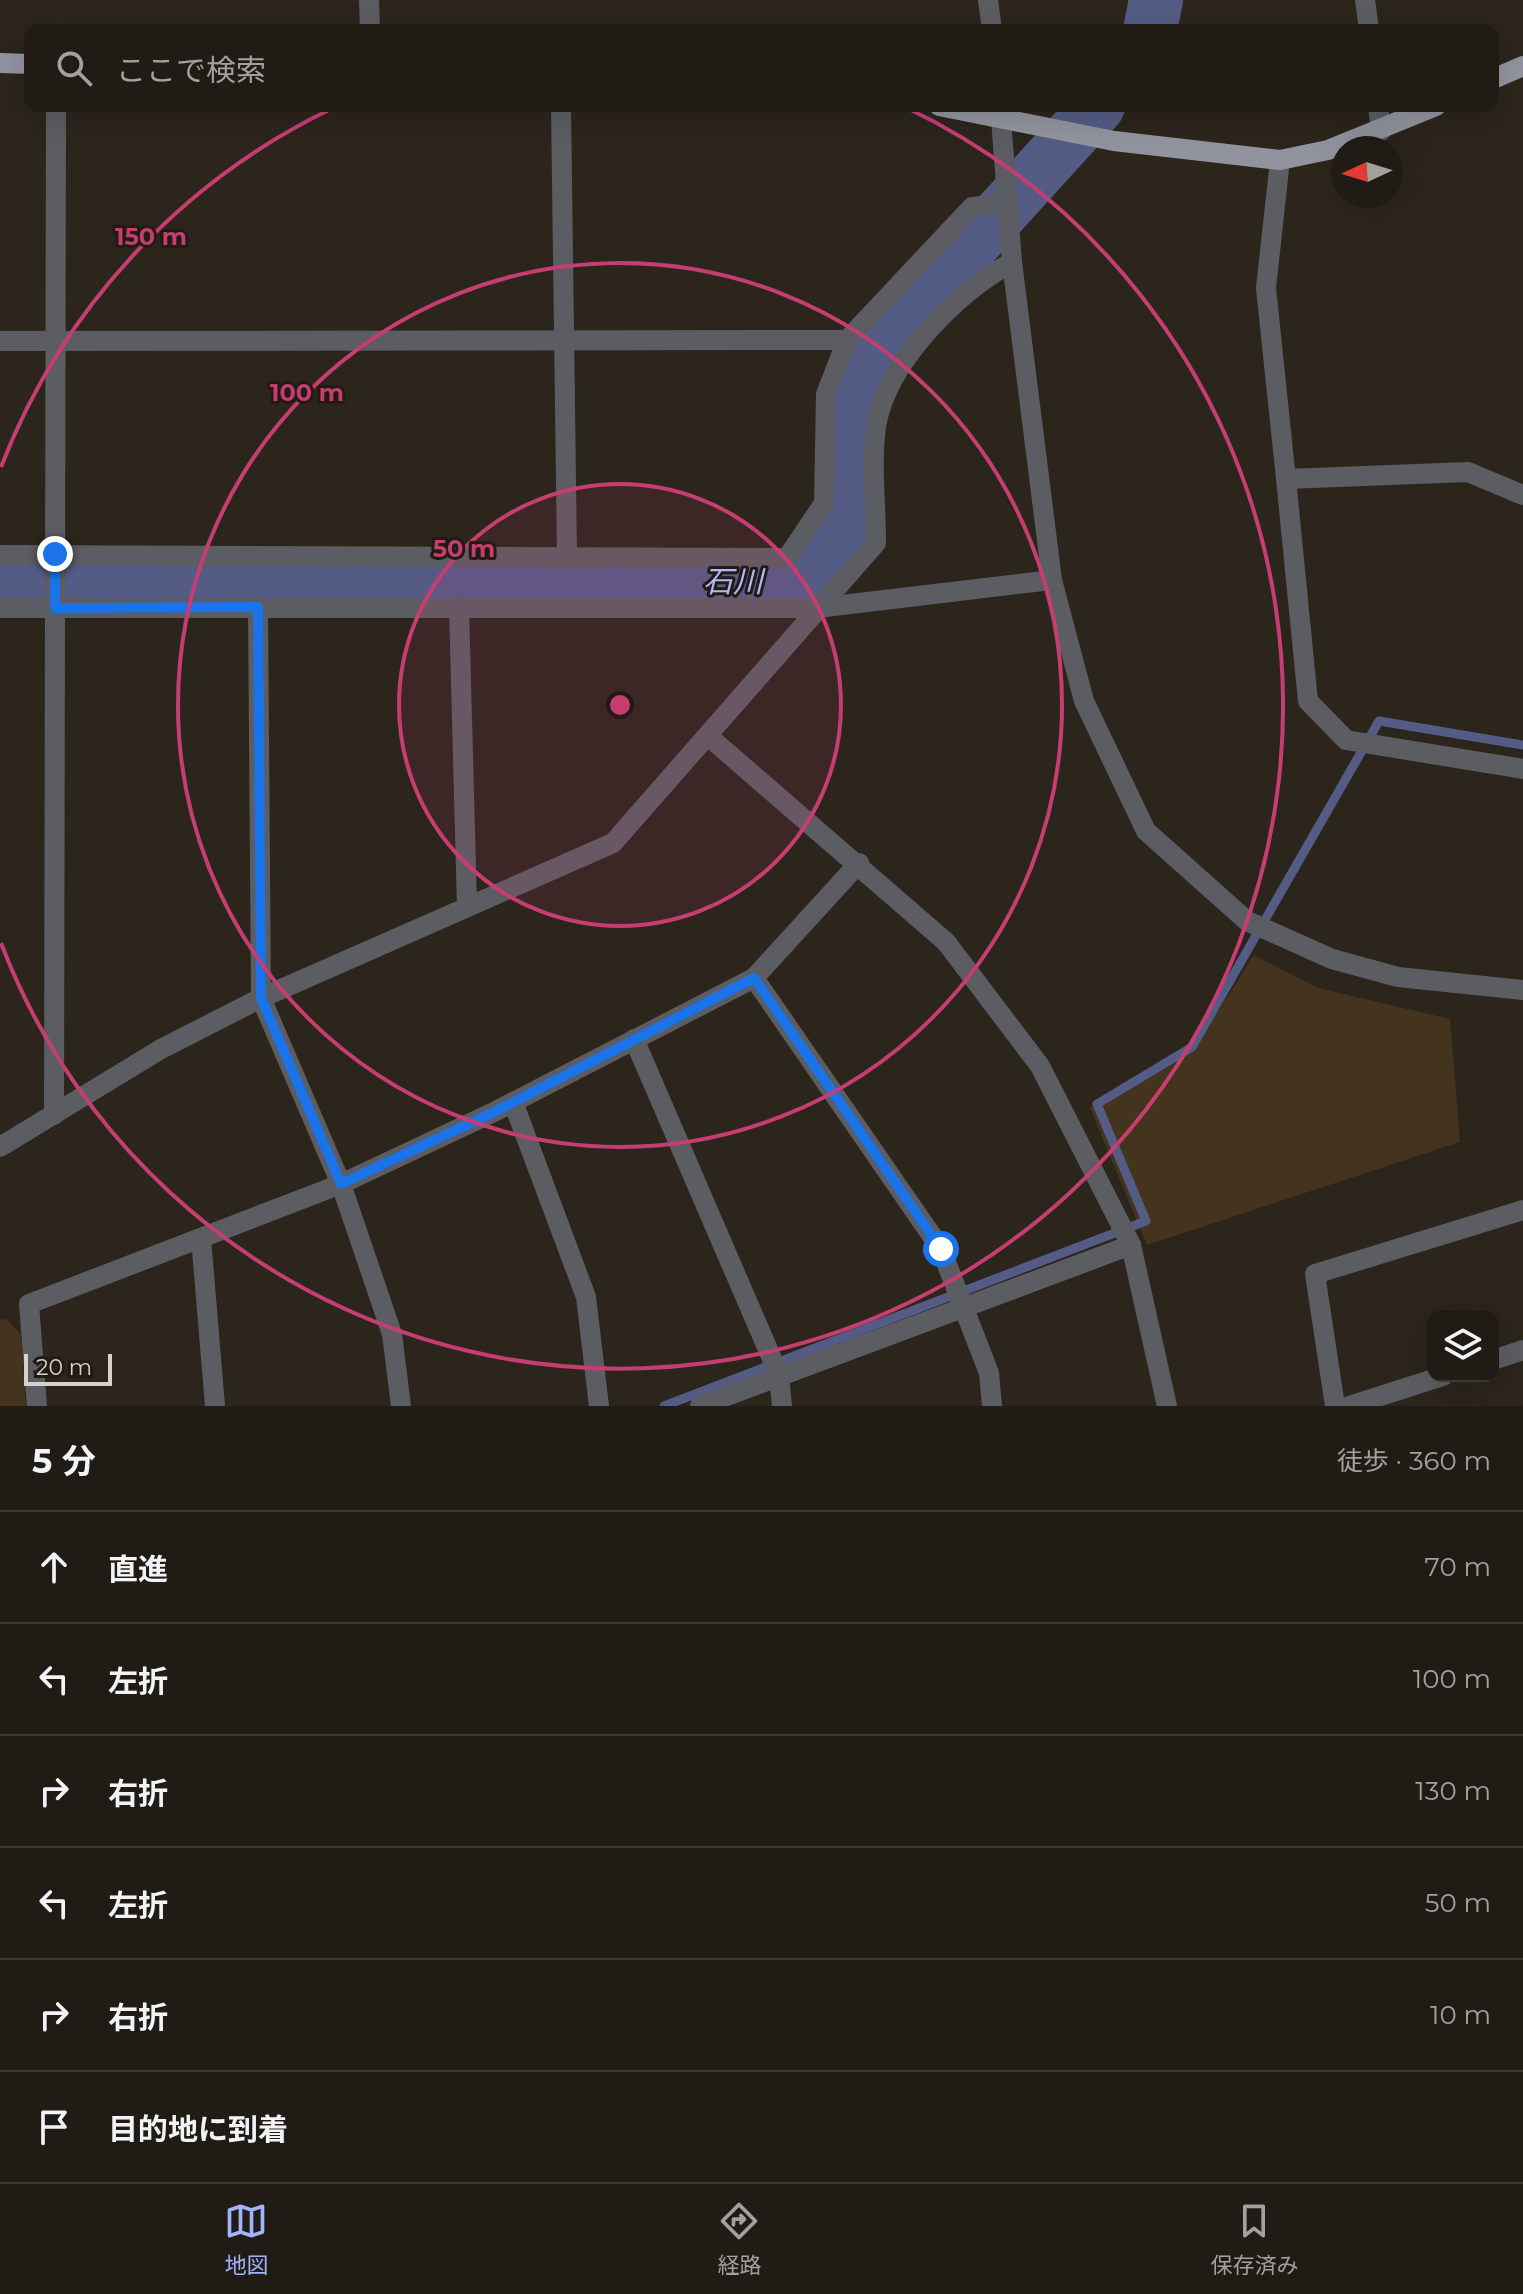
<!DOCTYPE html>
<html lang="ja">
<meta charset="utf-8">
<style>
:root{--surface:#201c15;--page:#28251e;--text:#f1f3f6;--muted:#a2a1a0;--line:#3d3a34;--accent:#a3b2fd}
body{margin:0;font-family:Montserrat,"Noto Sans JP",sans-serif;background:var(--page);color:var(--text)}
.controls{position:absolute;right:24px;bottom:24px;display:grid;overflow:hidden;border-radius:16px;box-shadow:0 8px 32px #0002}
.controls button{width:72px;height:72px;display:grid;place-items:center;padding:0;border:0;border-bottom:2px solid var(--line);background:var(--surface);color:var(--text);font:40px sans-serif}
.compass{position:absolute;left:1331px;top:136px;width:72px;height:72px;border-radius:50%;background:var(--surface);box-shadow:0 8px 32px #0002;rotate:266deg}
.scale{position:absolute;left:24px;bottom:20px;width:88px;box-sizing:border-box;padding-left:8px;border:4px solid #d6d1cc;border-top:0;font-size:22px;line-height:28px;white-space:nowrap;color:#d6d1cc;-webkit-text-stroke:6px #221b13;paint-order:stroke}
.stop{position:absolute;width:24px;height:24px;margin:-18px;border:6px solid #1a73e8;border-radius:50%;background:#fff}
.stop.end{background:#1a73e8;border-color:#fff;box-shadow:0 2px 8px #0008}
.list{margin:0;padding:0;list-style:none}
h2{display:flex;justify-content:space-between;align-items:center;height:104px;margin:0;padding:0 32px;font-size:34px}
h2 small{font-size:26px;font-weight:400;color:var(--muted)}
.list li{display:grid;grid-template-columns:52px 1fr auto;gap:24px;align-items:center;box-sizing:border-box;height:112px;padding:0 32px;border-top:2px solid var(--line)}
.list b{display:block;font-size:30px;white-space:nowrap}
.list em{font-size:26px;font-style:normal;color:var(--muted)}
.icon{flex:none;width:44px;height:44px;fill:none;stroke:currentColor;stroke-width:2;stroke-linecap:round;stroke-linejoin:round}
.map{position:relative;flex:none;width:1523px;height:1406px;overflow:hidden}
.search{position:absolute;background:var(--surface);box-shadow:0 8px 32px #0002;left:24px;right:24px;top:24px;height:88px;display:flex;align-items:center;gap:20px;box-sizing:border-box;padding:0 28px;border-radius:16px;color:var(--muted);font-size:30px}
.sheet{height:776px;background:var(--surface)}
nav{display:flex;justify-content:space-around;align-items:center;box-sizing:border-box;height:112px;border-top:2px solid var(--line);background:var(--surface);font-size:22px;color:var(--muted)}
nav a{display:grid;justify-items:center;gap:4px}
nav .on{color:var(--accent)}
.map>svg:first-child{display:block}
.park{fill:#44341e}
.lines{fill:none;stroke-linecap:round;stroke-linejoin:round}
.stream{stroke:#545c85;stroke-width:9}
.river{stroke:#545c85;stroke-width:54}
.minor{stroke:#5c5d62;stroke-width:20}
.major{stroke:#91949e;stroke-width:20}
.route{stroke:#1a73e8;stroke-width:10}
.ring{fill:none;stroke:#c63d72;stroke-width:4}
.labels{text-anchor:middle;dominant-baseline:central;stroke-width:6;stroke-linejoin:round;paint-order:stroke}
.water-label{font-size:30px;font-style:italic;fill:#acbafd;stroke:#221b13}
.centre{fill:#c63d72;stroke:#221b13;stroke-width:4}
.ring-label{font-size:24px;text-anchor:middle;font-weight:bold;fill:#c63d72;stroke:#221b13;stroke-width:6;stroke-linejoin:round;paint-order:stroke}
</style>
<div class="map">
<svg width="1523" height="1406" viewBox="0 0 1523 1406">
<rect width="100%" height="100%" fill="#2b251c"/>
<!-- park -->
<g class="park">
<path d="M1254 955 1318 988 1450 1019 1460 1142 1147 1245 1090 1108 1198 1043Z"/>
<path d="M6 1319 21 1334 26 1406H0V1320Z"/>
</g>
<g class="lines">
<!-- stream -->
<path class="stream" d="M664 1406 1146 1221 1097 1104 1192 1047 1379 721 1523 745"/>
<!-- river -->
<g class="river">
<path d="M1150 30 1156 0"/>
<path d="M0 582H29"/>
<path d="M81 582 792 581 829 563 847 514 851 406 882 344 1098 106"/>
</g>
<!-- minor -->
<g class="minor">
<path d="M369 0 370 30"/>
<path d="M988 0 992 30"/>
<path d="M1365 0 1369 30"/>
<path d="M561 106 567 557"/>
<path d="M1000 106 1012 262 1052 580 1084 701 1146 831 1247 921 1332 959 1398 977 1523 990"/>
<path d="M1378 106 1381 131"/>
<path d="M1280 160 1266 288 1286 479 1468 472 1523 495"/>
<path d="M0 341 847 340"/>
<path d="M1286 479 1308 701 1346 740 1523 769"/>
<path d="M0 555 787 558 824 503 826 394 847 340 972 207 1008 203"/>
<path d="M258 607 261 998 341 1184 392 1334 401 1406"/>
<path d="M459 607 467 907"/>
<path d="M0 608H817L1052 580"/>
<path d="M708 736 946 942 1040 1066 1131 1245 1167 1406"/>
<path d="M754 978 941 1249 989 1373 992 1406"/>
<path d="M634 1039 779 1375 782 1406"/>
<path d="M513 1102 586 1297 599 1406"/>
<path d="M54 1115 56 106"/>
<path d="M0 1147 161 1049 261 998 613 843 876 543C876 506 871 464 876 427 886 362 957 293 1012 262"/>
<path d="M201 1238 215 1406"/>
<path d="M1493 1360 1523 1350"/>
<path d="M37 1406 29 1304 341 1184 496 1111 754 978 859 863"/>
<path d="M700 1406 1131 1245"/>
<path d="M1335 1406 1315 1274 1523 1210"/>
<path d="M1349 1406 1443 1376"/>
</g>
<!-- major -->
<g class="major">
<path d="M0 63 30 64"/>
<path d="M1493 79 1523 66"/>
<path d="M939 106 1114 141 1280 160 1328 150 1436 106"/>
</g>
</g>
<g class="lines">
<!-- route -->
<path class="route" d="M55 554V608L258 607 261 998 341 1184 496 1111 754 978 941 1249"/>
</g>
<!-- distance rings -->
<circle cx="620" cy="705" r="221" fill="#c63d72" fill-opacity=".12"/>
<g class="ring">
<circle cx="620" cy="705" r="221"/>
<circle cx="620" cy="705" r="442"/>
<path d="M1 467A663 663 0 0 1 335 107M905 107A663 663 0 1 1 1 943"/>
</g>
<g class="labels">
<!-- water labels -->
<g class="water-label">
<text x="733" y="581">石川</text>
</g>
</g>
<circle cx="620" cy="705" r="12" class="centre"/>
<g class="ring-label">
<text x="151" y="245">150 m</text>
<text x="307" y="401">100 m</text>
<text x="464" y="557">50 m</text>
</g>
</svg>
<div class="controls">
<button><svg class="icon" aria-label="layers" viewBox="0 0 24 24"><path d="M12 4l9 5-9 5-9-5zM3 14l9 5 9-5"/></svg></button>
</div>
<svg class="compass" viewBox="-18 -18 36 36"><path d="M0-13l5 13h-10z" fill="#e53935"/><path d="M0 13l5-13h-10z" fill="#a2a1a0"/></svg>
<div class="scale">20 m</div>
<div class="stop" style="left:941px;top:1249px"></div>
<div class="stop end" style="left:55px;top:554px"></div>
<div class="search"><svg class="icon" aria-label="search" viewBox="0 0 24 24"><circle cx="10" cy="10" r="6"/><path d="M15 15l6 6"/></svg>ここで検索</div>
</div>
<section class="sheet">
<h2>5 分<small>徒歩 · 360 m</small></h2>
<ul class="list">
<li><svg class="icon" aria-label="ahead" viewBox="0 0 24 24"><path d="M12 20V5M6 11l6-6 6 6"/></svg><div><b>直進</b></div><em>70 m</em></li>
<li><svg class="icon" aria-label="left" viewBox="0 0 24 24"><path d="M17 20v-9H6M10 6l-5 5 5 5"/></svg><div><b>左折</b></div><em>100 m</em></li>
<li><svg class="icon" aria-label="right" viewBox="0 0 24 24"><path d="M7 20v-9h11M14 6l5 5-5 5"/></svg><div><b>右折</b></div><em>130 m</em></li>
<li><svg class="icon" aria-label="left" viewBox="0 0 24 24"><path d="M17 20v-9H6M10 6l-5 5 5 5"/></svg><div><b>左折</b></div><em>50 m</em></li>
<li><svg class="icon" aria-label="right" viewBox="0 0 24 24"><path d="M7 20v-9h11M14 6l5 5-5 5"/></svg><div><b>右折</b></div><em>10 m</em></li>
<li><svg class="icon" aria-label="arrive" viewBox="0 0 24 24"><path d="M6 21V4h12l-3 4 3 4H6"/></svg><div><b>目的地に到着</b></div></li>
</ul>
</section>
<nav>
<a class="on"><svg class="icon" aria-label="map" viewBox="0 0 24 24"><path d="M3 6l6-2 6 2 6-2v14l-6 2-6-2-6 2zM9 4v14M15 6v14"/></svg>地図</a>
<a><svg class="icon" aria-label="directions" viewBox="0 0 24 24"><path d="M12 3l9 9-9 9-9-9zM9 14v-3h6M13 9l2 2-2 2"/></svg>経路</a>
<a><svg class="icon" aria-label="saved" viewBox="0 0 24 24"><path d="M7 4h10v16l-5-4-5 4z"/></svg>保存済み</a>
</nav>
